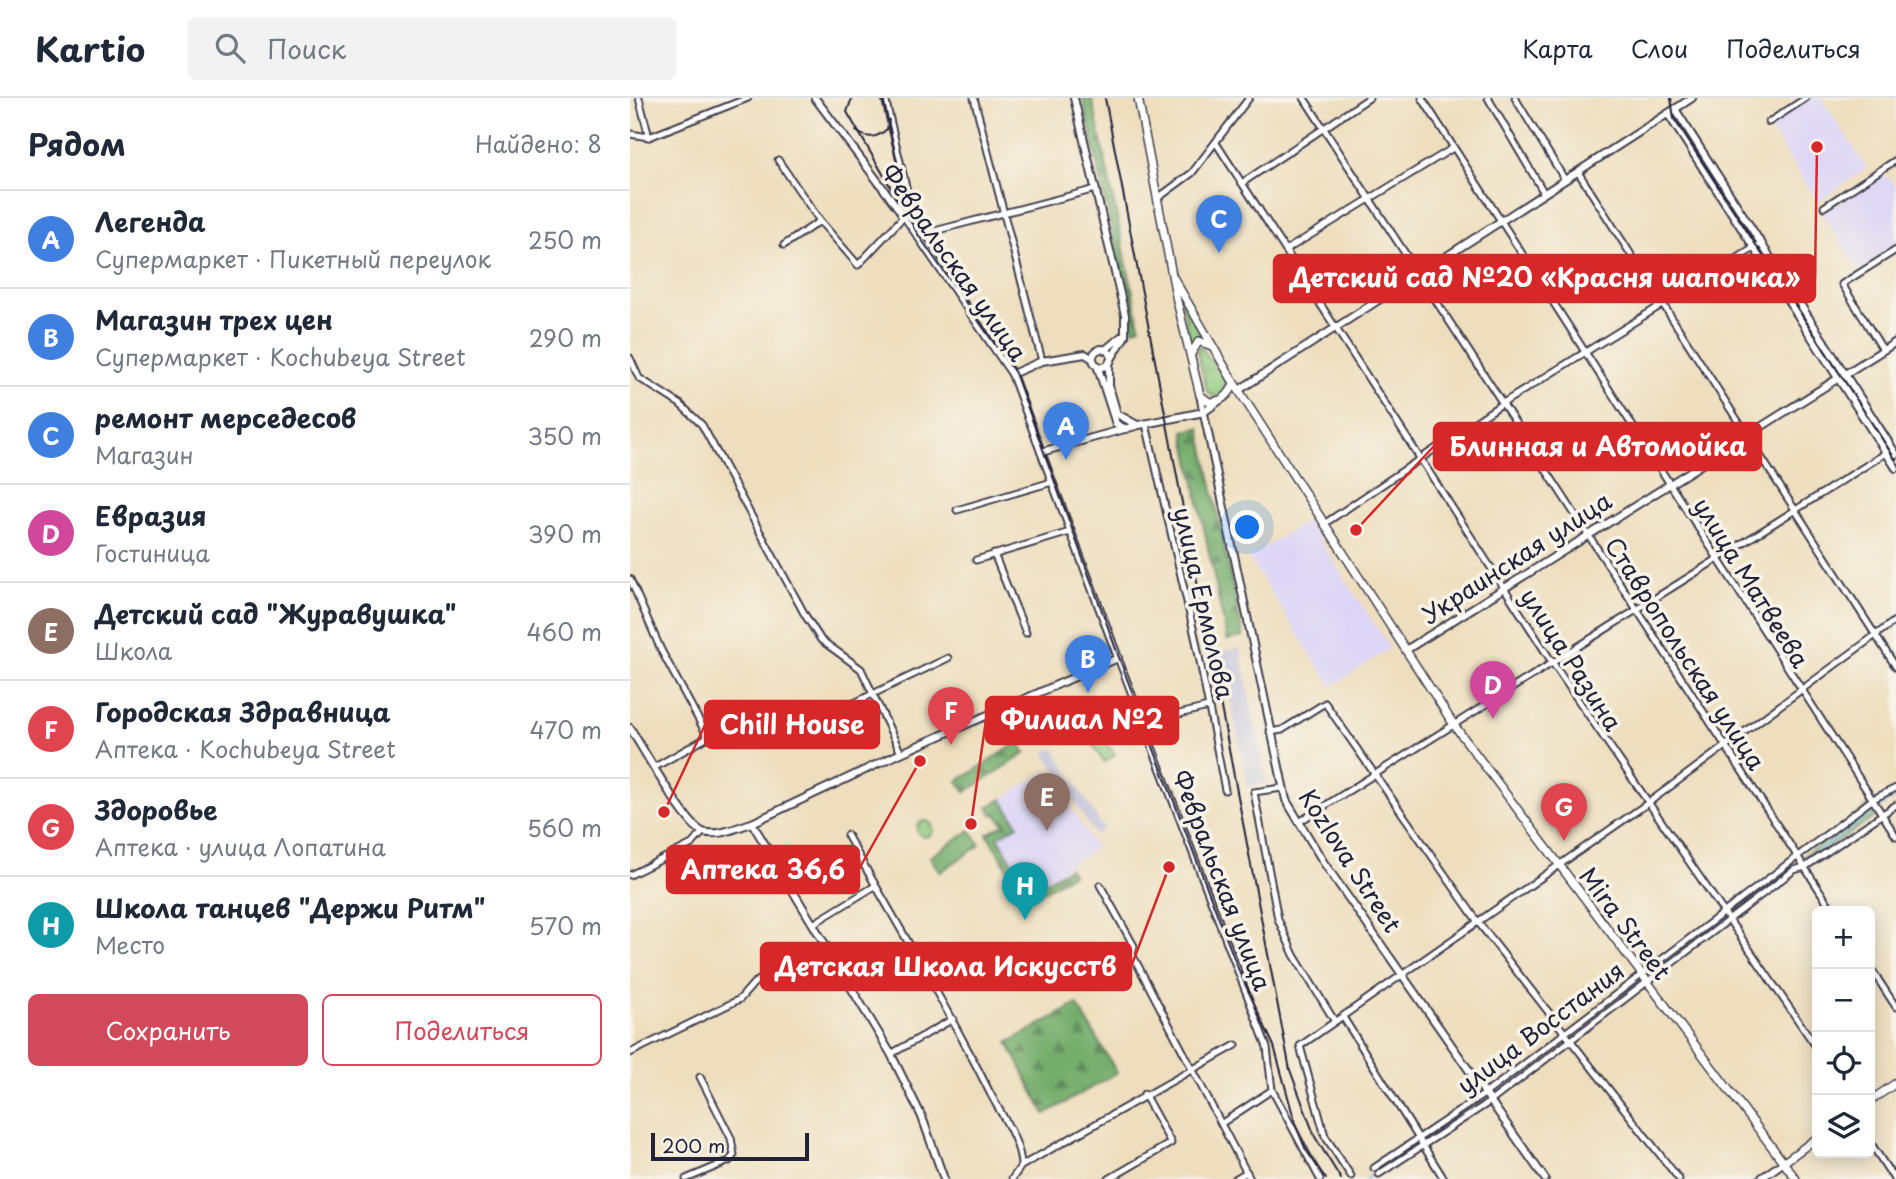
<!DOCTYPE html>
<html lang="ru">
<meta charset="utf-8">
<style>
:root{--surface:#fff;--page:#f2f2f3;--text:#1f2937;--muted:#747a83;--line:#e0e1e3;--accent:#d1495b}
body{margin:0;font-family:"Playpen Sans",sans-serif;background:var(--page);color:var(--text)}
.controls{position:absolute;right:21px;bottom:21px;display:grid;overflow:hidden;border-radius:10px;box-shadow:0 4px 18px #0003}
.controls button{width:63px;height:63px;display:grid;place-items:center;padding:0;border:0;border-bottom:2px solid var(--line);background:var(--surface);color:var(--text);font:35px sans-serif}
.scale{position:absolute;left:21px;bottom:18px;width:158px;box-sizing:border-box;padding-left:7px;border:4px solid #22223b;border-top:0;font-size:19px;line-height:24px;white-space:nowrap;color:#22223b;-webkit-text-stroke:5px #f7f3e8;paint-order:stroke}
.you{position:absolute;left:618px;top:430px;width:24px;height:24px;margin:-18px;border:5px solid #fff;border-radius:50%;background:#1a73e8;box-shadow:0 0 0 10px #1a73e833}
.badge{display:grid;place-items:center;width:46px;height:46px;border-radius:50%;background:var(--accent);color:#fff;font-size:23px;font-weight:700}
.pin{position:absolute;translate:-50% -58px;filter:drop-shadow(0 2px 4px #0008)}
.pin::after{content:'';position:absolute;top:37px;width:24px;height:21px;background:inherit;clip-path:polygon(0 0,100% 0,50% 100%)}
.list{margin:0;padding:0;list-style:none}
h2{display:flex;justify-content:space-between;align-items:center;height:91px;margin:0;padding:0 28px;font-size:30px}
h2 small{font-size:23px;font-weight:400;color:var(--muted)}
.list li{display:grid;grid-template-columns:46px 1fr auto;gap:21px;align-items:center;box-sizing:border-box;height:98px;padding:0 28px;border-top:2px solid var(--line)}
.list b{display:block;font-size:26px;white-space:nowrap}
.list p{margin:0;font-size:23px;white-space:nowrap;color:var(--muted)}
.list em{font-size:23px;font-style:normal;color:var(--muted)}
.actions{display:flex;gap:14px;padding:21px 28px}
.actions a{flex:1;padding:16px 0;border:2px solid var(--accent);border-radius:10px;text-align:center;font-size:24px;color:var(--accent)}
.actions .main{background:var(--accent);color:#fff}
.icon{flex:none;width:38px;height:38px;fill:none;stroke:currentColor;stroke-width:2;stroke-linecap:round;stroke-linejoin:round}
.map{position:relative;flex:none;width:1266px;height:1081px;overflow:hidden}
header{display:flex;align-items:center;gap:42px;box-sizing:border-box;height:98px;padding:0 35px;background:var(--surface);border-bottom:2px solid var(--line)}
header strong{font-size:33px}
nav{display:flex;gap:38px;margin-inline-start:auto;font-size:24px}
.search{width:490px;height:63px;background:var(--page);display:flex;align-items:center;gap:18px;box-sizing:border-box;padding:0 24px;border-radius:10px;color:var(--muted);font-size:26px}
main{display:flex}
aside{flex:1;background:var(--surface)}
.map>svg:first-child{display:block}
.built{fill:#ddd5f6}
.industrial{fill:#c2c1dc}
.grass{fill:url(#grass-tufts);stroke:#59765c;stroke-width:2}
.forest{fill:url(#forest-firs);stroke:#4b6854;stroke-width:2}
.park{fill:url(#park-crowns);stroke:#59765c;stroke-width:2}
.pitch{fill:#90c97d;stroke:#59765c;stroke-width:2}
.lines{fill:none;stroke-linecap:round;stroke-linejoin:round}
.stream{stroke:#6cafe1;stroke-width:2}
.minor-casing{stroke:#413e4e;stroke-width:9}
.tertiary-casing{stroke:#413e4e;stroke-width:10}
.secondary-casing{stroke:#413e4e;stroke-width:10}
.minor{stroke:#fff;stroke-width:5}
.tertiary{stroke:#fff;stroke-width:6}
.secondary{stroke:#fff;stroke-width:7}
.tram{stroke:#22223b;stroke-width:2}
.rail{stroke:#22223b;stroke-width:2}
.labels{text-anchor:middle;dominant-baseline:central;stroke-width:7;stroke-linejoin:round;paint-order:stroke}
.street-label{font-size:24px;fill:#22223b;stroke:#f7f3e8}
.leader{fill:none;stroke:#d62828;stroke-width:2.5}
.callout-dot{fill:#d62828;stroke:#f7f3e8;stroke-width:2.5}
.callout{fill:#d62828;stroke:#d62828;stroke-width:2.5}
.callout-label{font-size:26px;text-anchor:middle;font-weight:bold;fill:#fff}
</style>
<header>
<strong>Kartio</strong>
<div class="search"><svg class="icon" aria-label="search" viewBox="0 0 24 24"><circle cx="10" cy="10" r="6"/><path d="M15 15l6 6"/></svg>Поиск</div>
<nav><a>Карта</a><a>Слои</a><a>Поделиться</a></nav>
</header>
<main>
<aside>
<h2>Рядом<small>Найдено: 8</small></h2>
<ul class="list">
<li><span class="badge" style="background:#3f7fe0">A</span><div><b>Легенда</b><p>Супермаркет · Пикетный переулок</p></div><em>250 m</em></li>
<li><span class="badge" style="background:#3f7fe0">B</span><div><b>Магазин трех цен</b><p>Супермаркет · Kochubeya Street</p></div><em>290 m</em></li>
<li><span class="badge" style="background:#3f7fe0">C</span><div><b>ремонт мерседесов</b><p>Магазин</p></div><em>350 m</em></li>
<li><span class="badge" style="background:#d1479c">D</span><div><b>Евразия</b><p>Гостиница</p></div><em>390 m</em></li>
<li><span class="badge" style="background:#8d6e63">E</span><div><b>Детский сад &quot;Журавушка&quot;</b><p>Школа</p></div><em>460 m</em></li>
<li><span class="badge" style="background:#e0444e">F</span><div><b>Городская Здравница</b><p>Аптека · Kochubeya Street</p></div><em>470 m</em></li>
<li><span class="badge" style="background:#e0444e">G</span><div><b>Здоровье</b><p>Аптека · улица Лопатина</p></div><em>560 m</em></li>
<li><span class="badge" style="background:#0f9aa8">H</span><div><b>Школа танцев &quot;Держи Ритм&quot;</b><p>Место</p></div><em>570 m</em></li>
</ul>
<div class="actions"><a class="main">Сохранить</a><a>Поделиться</a></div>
</aside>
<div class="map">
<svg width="1266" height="1081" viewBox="0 0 1266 1081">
<defs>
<pattern id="grass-tufts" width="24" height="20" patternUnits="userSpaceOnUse" patternTransform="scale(1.75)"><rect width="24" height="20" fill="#90c97d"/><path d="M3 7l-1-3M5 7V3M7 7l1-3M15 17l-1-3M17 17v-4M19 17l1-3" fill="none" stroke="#7cac6d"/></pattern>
<pattern id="forest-firs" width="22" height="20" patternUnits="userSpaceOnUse" patternTransform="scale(1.75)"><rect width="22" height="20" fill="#74ad6c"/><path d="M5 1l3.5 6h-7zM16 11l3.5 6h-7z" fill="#5f8c5a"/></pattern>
<pattern id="park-crowns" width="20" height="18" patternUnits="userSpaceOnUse" patternTransform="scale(1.75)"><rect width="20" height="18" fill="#90c97d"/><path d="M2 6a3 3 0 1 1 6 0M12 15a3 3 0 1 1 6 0" fill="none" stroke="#7cac6d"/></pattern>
</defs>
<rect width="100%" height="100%" fill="#f7f3e8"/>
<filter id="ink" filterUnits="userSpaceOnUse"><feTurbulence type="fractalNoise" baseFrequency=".0143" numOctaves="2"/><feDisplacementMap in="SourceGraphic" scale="14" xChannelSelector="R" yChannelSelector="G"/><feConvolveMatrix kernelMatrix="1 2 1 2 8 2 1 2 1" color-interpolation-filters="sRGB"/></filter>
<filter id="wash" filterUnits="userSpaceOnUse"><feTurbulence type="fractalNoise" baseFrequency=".00686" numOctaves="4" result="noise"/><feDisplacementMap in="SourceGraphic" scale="28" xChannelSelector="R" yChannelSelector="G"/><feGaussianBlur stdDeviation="1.57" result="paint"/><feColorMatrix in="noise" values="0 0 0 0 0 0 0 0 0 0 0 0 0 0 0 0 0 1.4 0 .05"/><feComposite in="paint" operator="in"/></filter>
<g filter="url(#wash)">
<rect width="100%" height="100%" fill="#eedebd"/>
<!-- built -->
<g class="built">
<path d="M1180 0H1191L1237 70 1188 104 1138 28Z"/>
<path d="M1251 78 1260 80 1266 89V150L1230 174 1192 116Z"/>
<path d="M677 423 760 550 702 589 618 459Z"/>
<path d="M418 672 466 750 400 792 369 739 389 727 372 701Z"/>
</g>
<!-- industrial -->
<g class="industrial">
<path d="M610 550 637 685 618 689 591 554Z"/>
<path d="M424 650 474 731 465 737 415 655Z"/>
</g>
<!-- grass -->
<g class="grass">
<path d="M549 192 571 237 561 247Z"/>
<path d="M570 248 596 283 598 291 591 299 583 298 577 293 567 253Z"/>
</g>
<!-- forest -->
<g class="forest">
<path d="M453 0H462L510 229 503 231Z"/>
<path d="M570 330 613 539 597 542 554 333Z"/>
<path d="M389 644 396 655 336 694 328 683Z"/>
<path d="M372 701 388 727 368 739 400 793 439 770 442 776 397 803 357 736 374 727 366 715 363 717 358 709Z"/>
<path d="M1241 706 1248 717 1176 764 1172 759Z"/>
<path d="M340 732 350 747 310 774 300 759Z"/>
<path d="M447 906 487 975 415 1016 378 945Z"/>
</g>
<!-- park -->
<path class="park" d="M471 637 485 657 474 664 461 644Z"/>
<!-- pitch -->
<circle class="pitch" cx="295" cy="731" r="8"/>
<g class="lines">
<!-- stream -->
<g class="stream">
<path d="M1098 817 1266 698"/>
<path d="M1074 835 1094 820"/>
<path d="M986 904 1002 892"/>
<path d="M860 998 904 967"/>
<path d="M793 1043 855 1001"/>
<path d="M736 1081 788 1046"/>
</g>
</g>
</g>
<g filter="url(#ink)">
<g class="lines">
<!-- minor casing -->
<g class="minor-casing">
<g id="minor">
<path d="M9 0 19 39"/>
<path d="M255 0 281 110 293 136 466 91"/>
<path d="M344 0 412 263"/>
<path d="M674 0 1203 813"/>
<path d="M792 0 1266 738"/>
<path d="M858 0 914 95"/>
<path d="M885 0 935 82"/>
<path d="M1139 24 1176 0"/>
<path d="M0 36 19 39 118 0"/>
<path d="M586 45 922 564 1187 950"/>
<path d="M148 62 190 123 228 167 274 118"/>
<path d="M948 74 1266 569"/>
<path d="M612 85 739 0"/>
<path d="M528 100 562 75 619 0"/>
<path d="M1194 109 1266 62"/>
<path d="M154 147 190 123"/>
<path d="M656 152 823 50"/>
<path d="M1253 252 1212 186 1266 152"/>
<path d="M0 260 9 280 50 306 72 327 175 517 191 542 231 571 271 655"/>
<path d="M516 326 566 543 595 692"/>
<path d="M327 412 422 384"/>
<path d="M694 426 873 305 1132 145"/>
<path d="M364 456 396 535"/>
<path d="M346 462 440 434"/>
<path d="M0 481 31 552 78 639 25 669"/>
<path d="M488 560 637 949 642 992 592 1025"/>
<path d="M512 625 578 609"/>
<path d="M640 634 652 632 695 605 848 824 1049 1081"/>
<path d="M155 638 318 560"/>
<path d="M652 690 624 694 648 821 664 857 704 922"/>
<path d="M669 724 1256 355"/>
<path d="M217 737C265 823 316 906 360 995 371 1016 391 1044 391 1068"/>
<path d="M0 777 62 746 73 734"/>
<path d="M470 787 504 848 502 856 620 1081"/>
<path d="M183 826 245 788"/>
<path d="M1240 869 1266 909"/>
<path d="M713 919 814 1081"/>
<path d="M0 955 110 901 124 885 195 845"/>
<path d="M261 956 323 921"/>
<path d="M642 992 690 1081"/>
<path d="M1240 1044 1264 1081"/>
<path d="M744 1070 856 995 1243 701 1266 690"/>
<path d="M749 1076 861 1003 1164 772 1175 769 1266 707"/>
<path d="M721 1078 695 1038 670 948 1018 705 1266 522"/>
<path d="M56 1081 99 1063 104 1057 101 1040 70 979"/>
<path d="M382 1081 391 1068 606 947"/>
<path d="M479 1081 541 1045 514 996"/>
<path d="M605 1081 617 1074"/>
</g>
</g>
<!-- tertiary casing -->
<g class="tertiary-casing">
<g id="tertiary">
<path d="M444 0 495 217V238L480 263"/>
<path d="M1045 11 1266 356"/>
<path d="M1038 16 1266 370"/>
<circle cx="472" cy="260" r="9"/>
<path d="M475 252 492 238"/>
<path d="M479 265V288L487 316 507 327"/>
<path d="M467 267 486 326 496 331"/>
<path d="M382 276 412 263 455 256 463 261"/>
<path d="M609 292 1062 0"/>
<path d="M570 297 656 702 694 765 915 1081"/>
<path d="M411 354 509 327 574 314 589 303"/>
<path d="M776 552 1266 244"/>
<path d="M0 630C12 649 56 728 73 734 89 739 107 729 122 725L261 956 292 1019 314 1081"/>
<path d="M122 725 271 655 488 560 382 276 274 118 185 0"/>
<path d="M1130 1081 1154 1064"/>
</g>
</g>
<!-- secondary casing -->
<g class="secondary-casing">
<g id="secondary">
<path d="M508 0 547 203 570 297 579 304C592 304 600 297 604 285"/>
<path d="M543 179 604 285 824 627 1166 1081"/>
<path d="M561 256 569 243 582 248"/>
<path d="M1240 1003 1266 985"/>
<path d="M1154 1064 1187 1040"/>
</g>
</g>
<!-- minor -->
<use href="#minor" class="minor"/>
<!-- tertiary -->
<use href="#tertiary" class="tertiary"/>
<!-- secondary -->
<use href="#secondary" class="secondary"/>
<!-- tram -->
<g class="tram">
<path d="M222 0 217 14 289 138 385 275 494 573 609 873 644 948 666 1028 676 1052 696 1081"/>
<path d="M253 0 276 104"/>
<path d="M1041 0 1044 21 1266 362"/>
<path d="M226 33C237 41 246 41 257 31L259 22"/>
</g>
<!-- rail -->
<path class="rail" d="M475 0 660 972 685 1039 711 1081"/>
</g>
</g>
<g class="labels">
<!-- street labels -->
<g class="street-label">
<text transform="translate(325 164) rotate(55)">Февральская улица</text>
<text transform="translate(886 459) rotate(-33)">Украинская улица</text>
<text transform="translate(1122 484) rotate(58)">улица Матвеева</text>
<text transform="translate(575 505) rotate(77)">улица Ермолова</text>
<text transform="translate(1056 555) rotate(57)">Ставропольская улица</text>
<text transform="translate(942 561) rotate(57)">улица Разина</text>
<text transform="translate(721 762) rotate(57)">Kozlova Street</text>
<text transform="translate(593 782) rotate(69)">Февральская улица</text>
<text transform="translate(996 825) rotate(53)">Mira Street</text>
<text transform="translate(910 929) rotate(-37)">улица Восстания</text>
</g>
</g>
<!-- callouts -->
<path class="leader" d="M1187 49L1185 180M726 432L804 348M341 726L356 622M34 714L75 627M290 663L229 771M539 769L501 869"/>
<g class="callout-dot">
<circle cx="1187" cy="49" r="7"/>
<circle cx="726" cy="432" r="7"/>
<circle cx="341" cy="726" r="7"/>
<circle cx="34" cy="714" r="7"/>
<circle cx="290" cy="663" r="7"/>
<circle cx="539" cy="769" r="7"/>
</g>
<g class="callout">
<rect x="644" y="157" width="541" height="47" rx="7"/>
<rect x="804" y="325" width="327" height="47" rx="7"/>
<rect x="356" y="599" width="192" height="47" rx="7"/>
<rect x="75" y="603" width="174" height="47" rx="7"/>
<rect x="37" y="748" width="192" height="47" rx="7"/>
<rect x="131" y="845" width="370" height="47" rx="7"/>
</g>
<g class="callout-label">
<text x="915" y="189">Детский сад №20 «Красня шапочка»</text>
<text x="968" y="358">Блинная и Автомойка</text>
<text x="452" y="631">Филиал №2</text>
<text x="162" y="636">Chill House</text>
<text x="133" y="781">Аптека 36,6</text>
<text x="316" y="878">Детская Школа Искусств</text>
</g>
</svg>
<div class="controls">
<button>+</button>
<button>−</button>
<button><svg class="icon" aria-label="locate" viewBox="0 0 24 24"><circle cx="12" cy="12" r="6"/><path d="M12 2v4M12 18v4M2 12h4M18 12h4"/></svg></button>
<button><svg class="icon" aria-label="layers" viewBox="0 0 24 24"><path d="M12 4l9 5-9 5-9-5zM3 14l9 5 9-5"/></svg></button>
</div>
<div class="scale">200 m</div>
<div class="you"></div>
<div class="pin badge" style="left:436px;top:362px;background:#3f7fe0">A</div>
<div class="pin badge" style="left:458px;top:595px;background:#3f7fe0">B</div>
<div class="pin badge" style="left:589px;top:155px;background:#3f7fe0">C</div>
<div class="pin badge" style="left:863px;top:621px;background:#d1479c">D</div>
<div class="pin badge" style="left:417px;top:733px;background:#8d6e63">E</div>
<div class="pin badge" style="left:321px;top:647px;background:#e0444e">F</div>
<div class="pin badge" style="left:934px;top:743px;background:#e0444e">G</div>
<div class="pin badge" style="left:395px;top:822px;background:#0f9aa8">H</div>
</div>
</main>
